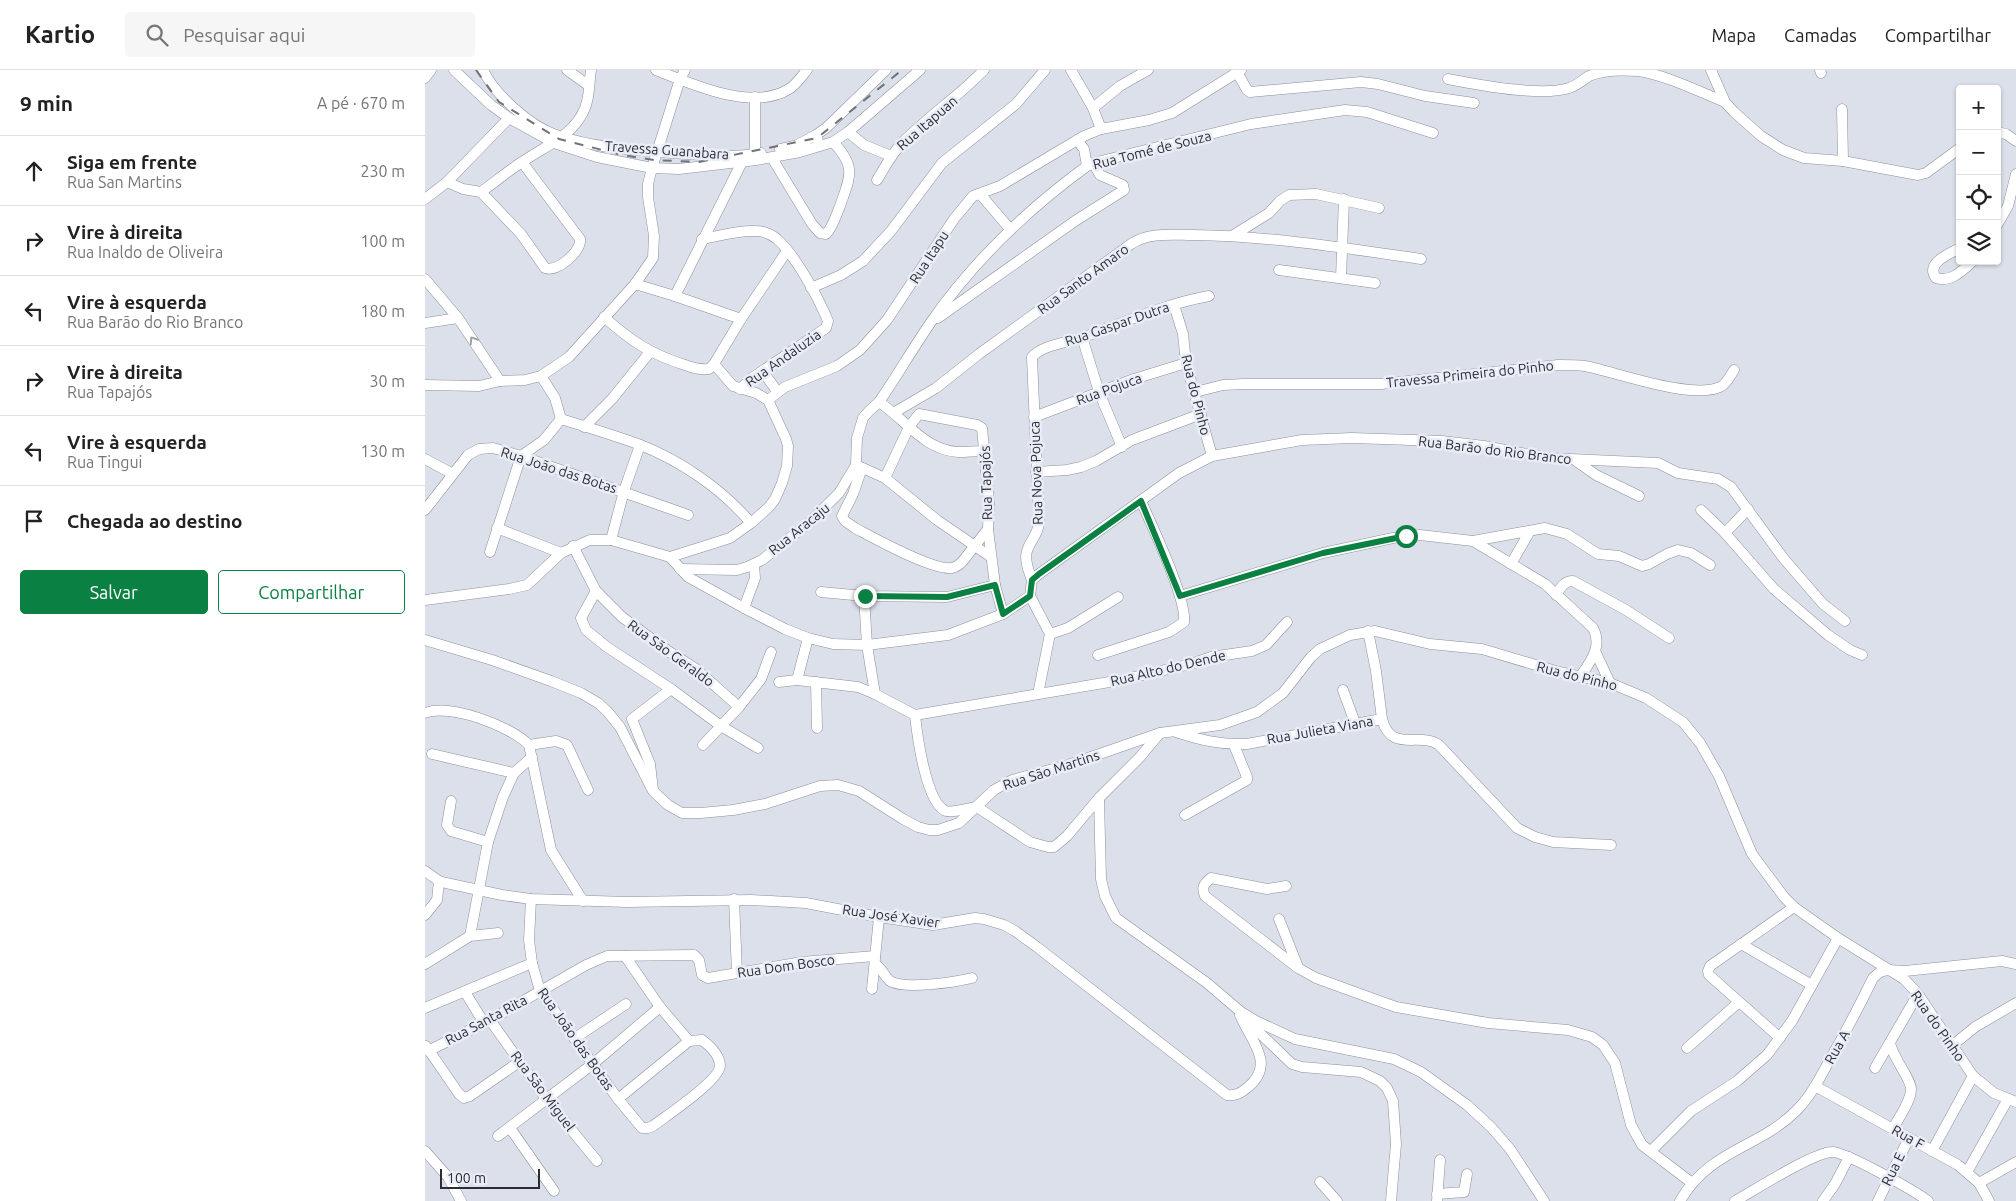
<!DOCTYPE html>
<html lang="pt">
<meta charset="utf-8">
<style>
:root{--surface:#fff;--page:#f6f6f6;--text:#222;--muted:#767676;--line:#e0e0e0;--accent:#0b8043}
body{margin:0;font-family:Ubuntu,sans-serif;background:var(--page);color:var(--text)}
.controls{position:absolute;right:15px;top:15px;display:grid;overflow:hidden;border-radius:5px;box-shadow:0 1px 4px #0004}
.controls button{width:45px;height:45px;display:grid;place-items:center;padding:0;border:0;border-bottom:1px solid var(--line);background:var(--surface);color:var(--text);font:25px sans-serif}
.scale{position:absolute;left:15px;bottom:12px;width:100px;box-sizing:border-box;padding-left:5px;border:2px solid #2c2d31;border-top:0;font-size:14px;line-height:18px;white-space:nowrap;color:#2c2d31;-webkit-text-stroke:4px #e9edf8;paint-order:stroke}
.stop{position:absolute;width:15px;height:15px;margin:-11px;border:4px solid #0b8043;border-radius:50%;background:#fff}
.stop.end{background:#0b8043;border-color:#fff;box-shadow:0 1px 5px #0008}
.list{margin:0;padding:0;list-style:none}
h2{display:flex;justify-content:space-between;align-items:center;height:65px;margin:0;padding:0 20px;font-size:21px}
h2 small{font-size:16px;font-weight:400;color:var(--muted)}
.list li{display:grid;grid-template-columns:32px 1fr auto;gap:15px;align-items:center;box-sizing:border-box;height:70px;padding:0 20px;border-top:1px solid var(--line)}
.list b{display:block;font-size:19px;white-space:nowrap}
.list p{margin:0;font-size:16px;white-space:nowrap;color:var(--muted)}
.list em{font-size:16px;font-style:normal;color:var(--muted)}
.actions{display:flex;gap:10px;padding:15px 20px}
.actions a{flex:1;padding:11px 0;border:1px solid var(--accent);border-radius:5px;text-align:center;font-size:18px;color:var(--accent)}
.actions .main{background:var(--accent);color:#fff}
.icon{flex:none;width:28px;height:28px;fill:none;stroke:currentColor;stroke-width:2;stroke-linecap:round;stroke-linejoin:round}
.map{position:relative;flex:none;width:1591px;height:1131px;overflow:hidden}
header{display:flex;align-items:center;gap:30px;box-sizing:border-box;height:70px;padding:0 25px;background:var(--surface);border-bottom:1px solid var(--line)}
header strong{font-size:24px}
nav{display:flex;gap:28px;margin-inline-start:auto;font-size:18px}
.search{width:350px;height:45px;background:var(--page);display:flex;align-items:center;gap:12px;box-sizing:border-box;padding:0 18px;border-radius:5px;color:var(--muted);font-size:19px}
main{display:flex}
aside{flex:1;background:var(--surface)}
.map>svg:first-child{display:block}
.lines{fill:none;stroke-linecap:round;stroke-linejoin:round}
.minor-casing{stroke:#8c9099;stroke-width:11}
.minor{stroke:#fff;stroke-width:10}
.rail{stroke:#6f7278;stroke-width:2;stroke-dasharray:9 9;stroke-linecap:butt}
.oneway{stroke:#a0a0a2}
.route{stroke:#0b8043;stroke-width:6}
.labels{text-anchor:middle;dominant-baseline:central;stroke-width:5;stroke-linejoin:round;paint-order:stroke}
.street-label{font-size:14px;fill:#2c2d31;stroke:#e9edf8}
</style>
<header>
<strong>Kartio</strong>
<div class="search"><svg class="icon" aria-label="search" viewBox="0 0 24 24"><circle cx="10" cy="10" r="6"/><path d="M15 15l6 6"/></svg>Pesquisar aqui</div>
<nav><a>Mapa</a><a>Camadas</a><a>Compartilhar</a></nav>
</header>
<main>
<aside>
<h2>9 min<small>A pé · 670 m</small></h2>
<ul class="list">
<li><svg class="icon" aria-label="ahead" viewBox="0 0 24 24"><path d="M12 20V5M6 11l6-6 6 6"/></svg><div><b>Siga em frente</b><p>Rua San Martins</p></div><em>230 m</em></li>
<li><svg class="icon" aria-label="right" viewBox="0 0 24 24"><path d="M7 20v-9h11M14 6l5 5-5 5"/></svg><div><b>Vire à direita</b><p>Rua Inaldo de Oliveira</p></div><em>100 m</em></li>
<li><svg class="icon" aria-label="left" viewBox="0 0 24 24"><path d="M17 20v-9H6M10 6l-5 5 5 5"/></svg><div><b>Vire à esquerda</b><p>Rua Barão do Rio Branco</p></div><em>180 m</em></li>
<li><svg class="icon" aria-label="right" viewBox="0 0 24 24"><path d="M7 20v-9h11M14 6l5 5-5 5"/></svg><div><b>Vire à direita</b><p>Rua Tapajós</p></div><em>30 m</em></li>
<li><svg class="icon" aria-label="left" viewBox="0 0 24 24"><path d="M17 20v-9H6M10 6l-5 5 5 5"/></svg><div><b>Vire à esquerda</b><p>Rua Tingui</p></div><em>130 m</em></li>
<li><svg class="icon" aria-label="arrive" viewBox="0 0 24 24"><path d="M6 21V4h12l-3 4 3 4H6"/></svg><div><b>Chegada ao destino</b></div></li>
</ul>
<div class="actions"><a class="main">Salvar</a><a>Compartilhar</a></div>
</aside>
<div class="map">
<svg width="1591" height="1131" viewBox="0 0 1591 1131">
<rect width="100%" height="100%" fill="#dce0ea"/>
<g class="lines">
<!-- minor casing -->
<g class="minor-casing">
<g id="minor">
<path d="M29 0 66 35 84 48 129 73 172 87 227 98 254 99 331 90 375 82 408 72 423 62 495 0"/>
<path d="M58 0C69 24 105 56 131 65 169 78 209 80 248 83 277 85 307 89 336 83"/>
<path d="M142 0 163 15"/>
<path d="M231 0C267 14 327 42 364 19 371 15 376 7 382 0"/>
<path d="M646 0 668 38 676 59"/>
<path d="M1286 0 1300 32 1309 42 1336 66 1358 80 1379 88 1418 91 1493 105 1501 103 1535 78"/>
<path d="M1395 0 1396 3"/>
<path d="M812 2 822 20 825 22 936 12 953 14 1000 26 1049 33"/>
<path d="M0 8 6 0"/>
<path d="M1023 9C1053 15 1116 27 1144 18 1151 16 1158 10 1164 6 1178 0 1199 0 1213 1 1238 4 1275 22 1300 32"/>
<path d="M330 27V84"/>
<path d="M668 38 695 16 723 0"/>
<path d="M1417 39 1418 91"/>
<path d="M423 62 439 75 466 86"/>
<path d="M1572 62 1581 64 1591 71"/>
<path d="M652 70 659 79 662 96"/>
<path d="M393 71 391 65 401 58 461 0"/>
<path d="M355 79 372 75 391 65"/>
<path d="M347 88 387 154 395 163 401 164C408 157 411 145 415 136 425 107 432 97 408 72"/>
<path d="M452 110C460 97 467 83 478 72 504 46 534 26 559 0"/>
<path d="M22 112 38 119 56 122"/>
<path d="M56 122 96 164 120 198C132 203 157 181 155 169L97 92"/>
<path d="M56 122C70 112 83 101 97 92 120 76 149 66 160 38 165 26 164 12 166 0"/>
<path d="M555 124 585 159"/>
<path d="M0 129 22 112 84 48"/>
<path d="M1572 155 1583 136 1591 104"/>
<path d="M807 166 844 143 855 131 864 125 891 124 954 138"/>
<path d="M277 169C294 166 313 160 331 161 338 161 346 164 352 169 371 186 393 227 403 251L401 258 327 308 315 319"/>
<path d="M1535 178C1524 184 1500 193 1511 208 1526 213 1538 200 1548 191"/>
<path d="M854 200 950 213"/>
<path d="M916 208 919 129"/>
<path d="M0 209 33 248 75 311"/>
<path d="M210 214 250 226 316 249"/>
<path d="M386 218 416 205 438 191 466 161 517 93 591 34 620 0"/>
<path d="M250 226 317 92"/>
<path d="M749 235 758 264 761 293 787 386"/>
<path d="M179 247C206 271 225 284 260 295 268 298 275 300 284 299L289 294 316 249 362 181"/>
<path d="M513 248 650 151 699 120 698 115 675 105 668 93"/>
<path d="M0 253 33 248"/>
<path d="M657 267 674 322 697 377"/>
<path d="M289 294 308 316 331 323 343 330"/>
<path d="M338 302 352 321"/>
<path d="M116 306 130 328 136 349C162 357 188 365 213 374 255 390 297 419 326 453"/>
<path d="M0 315 54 316 75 311 100 310 116 306 144 287 210 214 228 188 229 166 223 127V114L227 98 255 9 260 0"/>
<path d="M770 322 798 315 819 314H956L1133 295C1142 295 1151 295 1160 296 1191 302 1266 330 1295 317 1302 314 1305 306 1309 300"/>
<path d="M343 330 360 317 412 296 435 280 462 250 529 149 548 126 575 116 659 66 676 59 724 50 747 43 816 0"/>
<path d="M454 332C480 349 499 380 533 382 542 382 551 381 560 381"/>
<path d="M470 342 511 318 554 284 706 174C724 162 747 165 768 165 844 166 920 178 996 189"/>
<path d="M609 347 709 309 761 293"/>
<path d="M159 357 187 329 225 282"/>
<path d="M96 386 119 370 136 349"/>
<path d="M0 389 28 404"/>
<path d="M1151 391 1171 405 1214 426"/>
<path d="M431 395 460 408 512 450 566 487"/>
<path d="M437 398 428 424 417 446 420 451 430 458C449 468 508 501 527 498 531 497 534 495 537 492L563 459"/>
<path d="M611 402 642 400 656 397 671 391 707 370 776 344"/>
<path d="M460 408 484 357 494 344 552 355 557 358 564 433 563 459 570 515 578 544"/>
<path d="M0 440 43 385 54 379 68 378 96 386 263 445"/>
<path d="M1276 440 1300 463 1349 519 1403 565 1425 580 1437 585"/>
<path d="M72 458 136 483"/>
<path d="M1300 463 1323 439"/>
<path d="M186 470 199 421 215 375"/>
<path d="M1048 471 1120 458 1142 464 1173 484 1194 486 1217 496 1224 494 1242 484 1253 480 1266 483 1285 495"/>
<path d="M148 476 171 521 197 547 243 581 271 599 314 637"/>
<path d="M65 482 96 386"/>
<path d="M245 487 263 507 319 538 360 559 383 568 408 574 442 575 523 565 578 544 605 526 607 510 614 504 754 403 787 386 877 370 927 368 1017 371 1059 376 1124 388 1233 393 1253 403 1293 409 1306 417 1359 489 1398 534 1420 551"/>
<path d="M1086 494 1105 461"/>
<path d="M255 499 312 500 322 497 337 490 385 452 414 423 431 395 432 368 438 348 444 341 454 332C472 306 488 278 506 252 548 192 603 139 662 96L668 93 826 54 920 40 942 42 1008 63"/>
<path d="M607 510C604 502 599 490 602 481 605 470 614 464 614 451L607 287C617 275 641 273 656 268 699 253 739 234 784 226"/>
<path d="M171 521 156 548 161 560 182 577 246 619 296 656 333 678"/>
<path d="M396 522 439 526 522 527 570 515"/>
<path d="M1131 525C1136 517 1139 511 1148 511L1201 540 1244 568"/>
<path d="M439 526 442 575 450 624"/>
<path d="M605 526 625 564 613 624"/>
<path d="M755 526 898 483 968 468 995 465 1048 471 1120 514 1168 558C1178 577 1165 592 1155 607"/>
<path d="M0 530 84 519 102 515 136 483 165 470H186L245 487 305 468 326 453 344 437 350 429 357 413 362 396 363 376 361 369 343 330"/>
<path d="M319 538 330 508 329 495"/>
<path d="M625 564 643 558 693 527"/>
<path d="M0 570 67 590 126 611 156 623 173 633 182 641 195 657 228 721 243 735 257 743H276L308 740 340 734 395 716 413 715 434 721 478 749 493 757 504 760H513L534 753 569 720 587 710 643 695 735 663 795 655 832 642 858 623 886 587 895 579 925 565 950 561 1005 574 1057 579 1134 602 1185 613 1221 628 1258 652 1275 673 1294 706 1327 784 1359 827 1369 837 1413 868 1479 909 1493 924 1548 1006 1569 1023 1591 1032"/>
<path d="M1171 583 1185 613"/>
<path d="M673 585 744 562 759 552C762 529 727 456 716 431"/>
<path d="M372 610 383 568"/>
<path d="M354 612 372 610 433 617 450 624 490 645 696 610 766 594 786 587 827 581 841 575 862 552"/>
<path d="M391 612 392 658"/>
<path d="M918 620 930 653"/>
<path d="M0 643C24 633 86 656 104 675L126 780 158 831"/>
<path d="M490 645C492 664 501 734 521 741 529 743 543 738 552 737L605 772 623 777H629L642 766 674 728 715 687 735 663"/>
<path d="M957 649C966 684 995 661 1014 675L1092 758 1110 767 1128 772 1186 775"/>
<path d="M751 662C775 670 796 675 822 674L957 649 951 601 943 561"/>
<path d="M104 675 131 671 142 675 163 720"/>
<path d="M278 675 314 637 336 609 346 582"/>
<path d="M7 684 89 703"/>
<path d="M228 720 225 694 207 649 246 619"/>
<path d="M674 728 676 809 680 826 691 848 782 913 816 942 831 951 870 969 969 989 996 1002 1042 1035 1066 1057 1085 1079 1119 1131"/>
<path d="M26 731 22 755 26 761 63 772"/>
<path d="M760 745 822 710V707L809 675"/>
<path d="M0 801 14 811 21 813 77 825 106 829 202 832 326 830 381 833 454 847 508 855 550 848 559 849 579 855 590 861 612 877 802 1025C811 1026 816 1023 823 1017 851 994 826 971 815 945"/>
<path d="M861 816 842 819 786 808C779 814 776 817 780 826L873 898 891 908 957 932 971 937 1063 953 1143 960 1167 967 1178 975 1190 993 1206 1055 1217 1075 1267 1113"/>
<path d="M106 829 104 870 107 893 115 921 193 1029 217 1058H223L228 1056C241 1046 294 1011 295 996 295 985 285 976 277 970L264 971"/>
<path d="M309 829 312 903"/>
<path d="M0 845 12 830 14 811"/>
<path d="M854 849 873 897"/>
<path d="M45 866 73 863"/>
<path d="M1316 874 1387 915"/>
<path d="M0 894 45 866 63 772 78 727 89 703 107 687"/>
<path d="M450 894C457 898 459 906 465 911 480 920 530 912 547 908"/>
<path d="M447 919 454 847"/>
<path d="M40 922 59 953"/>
<path d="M0 938 107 893"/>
<path d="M819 948 867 994 877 997 936 1002 955 1011 962 1018 968 1031 971 1074 966 1131"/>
<path d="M65 950 122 1030 172 1091"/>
<path d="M150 968 201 934"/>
<path d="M1355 968 1284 905 1283 901 1285 896 1369 837"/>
<path d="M1465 973C1468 988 1486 1009 1486 1019 1486 1032 1473 1048 1468 1059"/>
<path d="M1528 975 1550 957 1591 933"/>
<path d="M1 976 34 1024 39 1028 45 1026 94 992"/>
<path d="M1262 978 1314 932"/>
<path d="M3 981 65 950 161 895 182 886 269 885 274 890 277 905 283 908 377 892 450 886"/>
<path d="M1450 998 1493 924"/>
<path d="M1390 1016 1533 1095 1554 1113 1564 1131"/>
<path d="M193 1029 264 971 235 937 200 886"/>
<path d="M85 1058 129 1121"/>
<path d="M73 1066 169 993 235 937"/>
<path d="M0 1081 23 1107 36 1131"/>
<path d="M1226 1081 1266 1041 1312 1011 1342 985 1367 951 1413 868"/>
<path d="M1507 1081 1548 1006"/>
<path d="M1542 1102 1583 1029"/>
<path d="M895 1112 912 1131"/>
<path d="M1554 1113 1591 1092"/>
<path d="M1012 1124 1039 1122 1042 1104"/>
<path d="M1012 1131 1015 1090"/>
<path d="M1255 1131C1284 1080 1334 1078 1371 1041 1385 1027 1394 1010 1403 993 1419 965 1434 937 1448 908L1455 902 1463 900 1480 901 1577 891 1591 894"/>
<path d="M1310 1131C1330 1120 1387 1083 1407 1082 1419 1081 1490 1121 1503 1131"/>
<path d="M1398 1131 1410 1114 1424 1087"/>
<path d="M1453 1131 1484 1068"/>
</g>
</g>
<!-- minor -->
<use href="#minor" class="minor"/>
<!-- rail -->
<path class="rail" d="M51 0 74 32 134 69 197 85 229 90 274 92 392 68 477 0"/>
</g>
<!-- one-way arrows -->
<defs><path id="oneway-chevron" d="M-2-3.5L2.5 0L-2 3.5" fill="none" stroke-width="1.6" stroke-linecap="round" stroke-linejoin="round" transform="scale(1.25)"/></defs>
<use class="oneway" href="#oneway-chevron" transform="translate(48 270) rotate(-123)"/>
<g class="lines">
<!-- route -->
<path class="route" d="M440 526 522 527 570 515 578 544 605 526 607 510 614 504 716 431 755 526 898 483 981 466"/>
</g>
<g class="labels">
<!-- street labels -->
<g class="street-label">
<text transform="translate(502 53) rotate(-41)">Rua Itapuan</text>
<text transform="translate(242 80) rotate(4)">Travessa Guanabara</text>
<text transform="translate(727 80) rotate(-14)">Rua Tomé de Souza</text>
<text transform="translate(504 187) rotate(-57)">Rua Itapu</text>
<text transform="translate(658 209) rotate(-36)">Rua Santo Amaro</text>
<text transform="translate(692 254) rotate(-19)">Rua Gaspar Dutra</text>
<text transform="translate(358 288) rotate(-35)">Rua Andaluzia</text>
<text transform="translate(1045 304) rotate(-6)">Travessa Primeira do Pinho</text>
<text transform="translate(684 319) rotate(-20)">Rua Pojuca</text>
<text transform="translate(771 325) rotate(76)">Rua do Pinho</text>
<text transform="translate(1070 380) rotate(7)">Rua Barão do Rio Branco</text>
<text transform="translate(134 400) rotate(18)">Rua João das Botas</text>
<text transform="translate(611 403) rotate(-92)">Rua Nova Pojuca</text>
<text transform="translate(561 413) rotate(-92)">Rua Tapajós</text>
<text transform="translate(374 459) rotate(-39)">Rua Aracaju</text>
<text transform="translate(246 583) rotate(36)">Rua São Geraldo</text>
<text transform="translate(743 598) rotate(-13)">Rua Alto do Dende</text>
<text transform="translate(1152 606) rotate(14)">Rua do Pinho</text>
<text transform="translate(895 660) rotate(-10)">Rua Julieta Viana</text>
<text transform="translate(626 700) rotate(-18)">Rua São Martins</text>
<text transform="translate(466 846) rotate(8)">Rua José Xavier</text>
<text transform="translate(361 896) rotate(-8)">Rua Dom Bosco</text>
<text transform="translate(61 950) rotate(-28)">Rua Santa Rita</text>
<text transform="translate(1513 956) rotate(55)">Rua do Pinho</text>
<text transform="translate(151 969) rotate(55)">Rua João das Botas</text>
<text transform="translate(1412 977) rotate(-61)">Rua A</text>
<text transform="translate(118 1021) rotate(53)">Rua São Miguel</text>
<text transform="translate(1483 1067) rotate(29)">Rua F</text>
<text transform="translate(1468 1099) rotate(-64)">Rua E</text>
</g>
</g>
</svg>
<div class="controls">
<button>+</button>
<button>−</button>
<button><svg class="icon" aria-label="locate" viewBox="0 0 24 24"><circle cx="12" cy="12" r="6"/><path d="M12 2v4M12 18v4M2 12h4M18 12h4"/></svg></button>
<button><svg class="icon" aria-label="layers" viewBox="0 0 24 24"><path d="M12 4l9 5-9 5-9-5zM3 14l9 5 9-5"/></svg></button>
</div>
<div class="scale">100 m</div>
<div class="stop" style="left:981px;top:466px"></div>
<div class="stop end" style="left:440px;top:526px"></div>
</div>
</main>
